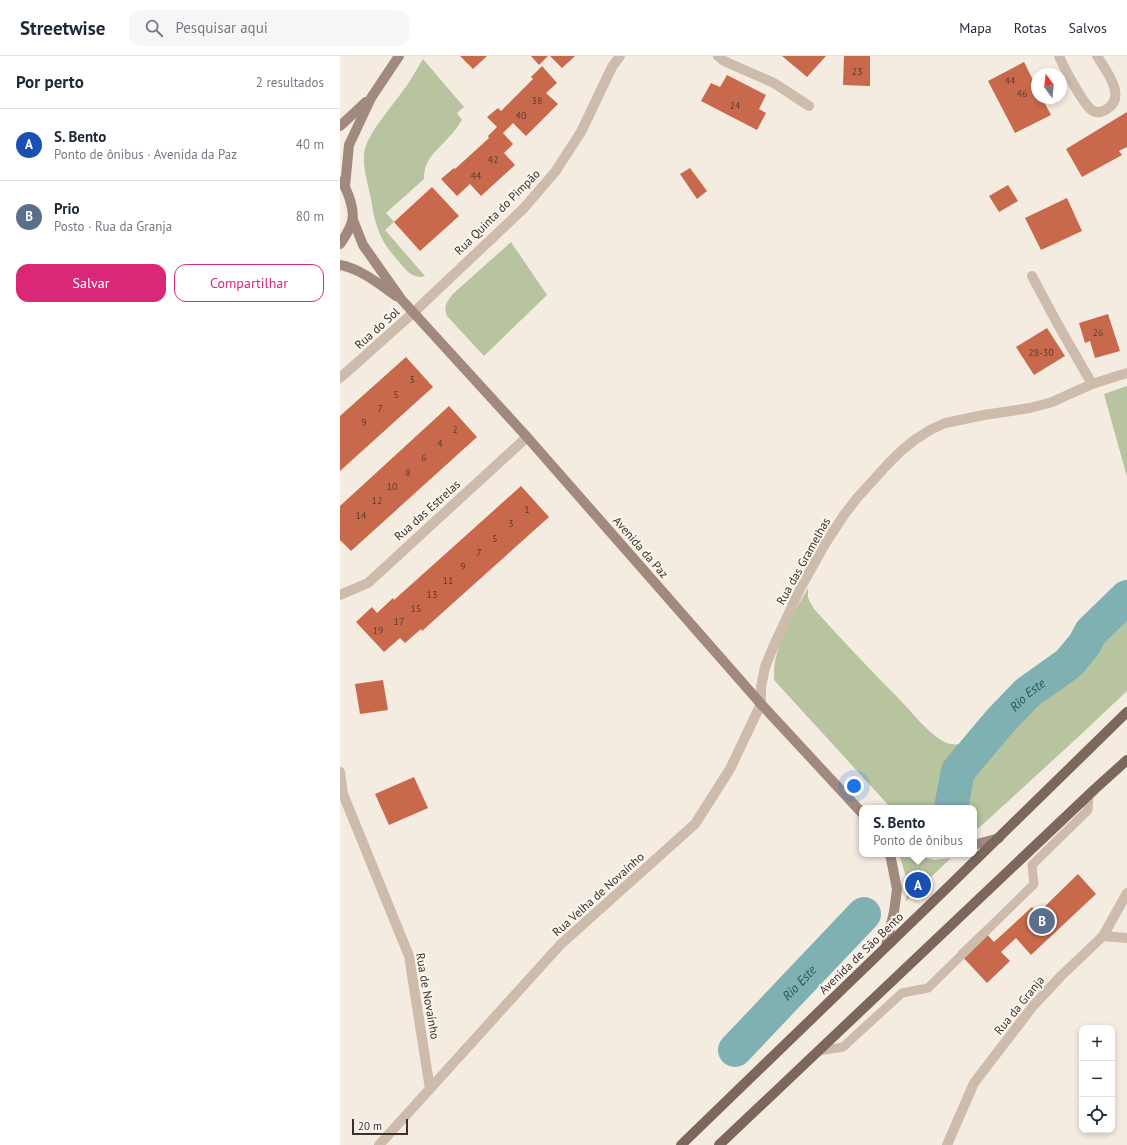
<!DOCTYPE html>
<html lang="pt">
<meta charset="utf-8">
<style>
:root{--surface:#fff;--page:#f6f6f7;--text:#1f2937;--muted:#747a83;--line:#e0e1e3;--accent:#db2777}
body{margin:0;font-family:"PT Sans",sans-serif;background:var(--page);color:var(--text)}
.controls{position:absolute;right:12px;bottom:12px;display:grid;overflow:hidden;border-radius:8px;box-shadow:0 2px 6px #0003}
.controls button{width:36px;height:36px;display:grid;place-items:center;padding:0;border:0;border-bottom:1px solid var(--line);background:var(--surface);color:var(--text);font:20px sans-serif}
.compass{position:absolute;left:691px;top:12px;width:36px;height:36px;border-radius:50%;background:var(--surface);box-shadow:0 2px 6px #0003;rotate:345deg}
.scale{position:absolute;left:12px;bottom:10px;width:56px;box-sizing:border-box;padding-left:4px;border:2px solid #3b302b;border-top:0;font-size:11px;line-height:14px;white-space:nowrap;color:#3b302b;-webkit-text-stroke:3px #fbf5ee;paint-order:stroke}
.you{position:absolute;left:514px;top:730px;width:14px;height:14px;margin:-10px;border:3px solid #fff;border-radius:50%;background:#1a73e8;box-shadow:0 0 0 6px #1a73e833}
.badge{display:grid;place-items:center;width:26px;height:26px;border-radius:50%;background:var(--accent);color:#fff;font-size:13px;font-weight:700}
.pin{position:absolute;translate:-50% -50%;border:2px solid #fff;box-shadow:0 1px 4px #0006}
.popup{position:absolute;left:519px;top:749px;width:118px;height:52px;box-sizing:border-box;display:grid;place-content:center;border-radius:8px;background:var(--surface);filter:drop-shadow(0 1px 3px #0005);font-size:13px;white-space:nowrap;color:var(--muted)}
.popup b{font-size:15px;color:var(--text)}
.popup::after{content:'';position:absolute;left:50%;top:100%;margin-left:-8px;border:8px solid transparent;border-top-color:var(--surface)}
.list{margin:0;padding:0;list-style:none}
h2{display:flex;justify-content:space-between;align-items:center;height:52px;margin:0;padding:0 16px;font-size:17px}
h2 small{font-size:13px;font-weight:400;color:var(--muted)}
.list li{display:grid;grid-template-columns:26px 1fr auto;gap:12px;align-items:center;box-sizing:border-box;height:72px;padding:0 16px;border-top:1px solid var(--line)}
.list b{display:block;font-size:15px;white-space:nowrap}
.list p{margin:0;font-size:13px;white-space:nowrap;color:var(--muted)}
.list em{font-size:13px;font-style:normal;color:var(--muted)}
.actions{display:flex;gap:8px;padding:12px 16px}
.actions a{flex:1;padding:9px 0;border:1px solid var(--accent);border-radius:12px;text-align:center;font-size:14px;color:var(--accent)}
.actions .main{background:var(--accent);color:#fff}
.icon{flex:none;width:22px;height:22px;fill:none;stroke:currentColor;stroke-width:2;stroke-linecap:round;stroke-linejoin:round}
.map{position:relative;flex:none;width:787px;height:1089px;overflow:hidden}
header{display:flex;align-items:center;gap:24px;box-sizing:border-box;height:56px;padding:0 20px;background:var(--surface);border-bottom:1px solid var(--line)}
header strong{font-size:19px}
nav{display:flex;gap:22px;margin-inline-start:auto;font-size:14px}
.search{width:280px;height:36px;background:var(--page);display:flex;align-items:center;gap:10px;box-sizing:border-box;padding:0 14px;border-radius:12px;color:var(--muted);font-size:15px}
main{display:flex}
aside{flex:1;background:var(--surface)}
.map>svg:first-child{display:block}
.green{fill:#b8c4a0}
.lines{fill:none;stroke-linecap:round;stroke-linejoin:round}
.river{stroke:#7fb0b2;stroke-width:34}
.building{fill:#c8694b}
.lane{stroke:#cdbbac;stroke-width:9}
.street{stroke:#cdbbac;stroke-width:10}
.secondary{stroke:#a18a7d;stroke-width:10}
.primary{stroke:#7d675c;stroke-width:10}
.labels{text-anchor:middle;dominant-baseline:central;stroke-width:4;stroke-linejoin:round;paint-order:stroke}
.number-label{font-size:10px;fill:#5e3e33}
.street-label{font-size:12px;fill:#3b302b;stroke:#fbf5ee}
.water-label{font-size:13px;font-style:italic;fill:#1f5a5e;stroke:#fbf5ee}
</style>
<header>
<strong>Streetwise</strong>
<div class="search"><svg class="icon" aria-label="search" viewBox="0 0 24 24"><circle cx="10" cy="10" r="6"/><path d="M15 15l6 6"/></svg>Pesquisar aqui</div>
<nav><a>Mapa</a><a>Rotas</a><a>Salvos</a></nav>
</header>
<main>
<aside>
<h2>Por perto<small>2 resultados</small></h2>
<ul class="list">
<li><span class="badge" style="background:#1a4fb4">A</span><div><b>S. Bento</b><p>Ponto de ônibus · Avenida da Paz</p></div><em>40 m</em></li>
<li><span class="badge" style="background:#5c6f8a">B</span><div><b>Prio</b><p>Posto · Rua da Granja</p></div><em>80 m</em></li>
</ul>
<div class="actions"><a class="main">Salvar</a><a>Compartilhar</a></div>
</aside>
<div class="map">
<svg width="787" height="1089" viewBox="0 0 787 1089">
<rect width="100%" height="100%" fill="#f4ebe1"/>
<!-- green -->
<g class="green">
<path d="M83 3 124 51 117 57 122 64C118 70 114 76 109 81 97 95 84 102 84 123L46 157 54 166 45 174 85 220C72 225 62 209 54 200 39 183 34 165 31 143 28 128 23 113 24 98 26 79 51 52 62 36 70 26 76 14 83 3Z"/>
<path d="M171 186 207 239 144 300 107 260C103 250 107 245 114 237Z"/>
<path d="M787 330V421L764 338Z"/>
<path d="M468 532V542L474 553C503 585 532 616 562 646 574 659 592 681 607 687 621 692 634 683 643 675L651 683 686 645 731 612 748 592 757 578 780 553 787 547V635L736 683 640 771 634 774V752H551L434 624C434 617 434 611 435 605 440 579 455 555 468 532Z"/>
<path d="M559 798H569L595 804 611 802 566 845 568 827Z"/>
</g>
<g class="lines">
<!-- river -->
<g class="river">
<path id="s1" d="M611 752 618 715 661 664 687 637 729 607 744 589 751 576 787 541"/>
<path id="s2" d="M395 994 524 858"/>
</g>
</g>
<!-- building -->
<g class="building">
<path d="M120 0H147L133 13Z"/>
<path d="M191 0H208L199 9Z"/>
<path d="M210 0H235L222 12Z"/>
<path d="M442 0H486L467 21Z"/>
<path d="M504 0H530V30L503 29Z"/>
<path d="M684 6 697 32V42H702L711 59 675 77 648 25Z"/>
<path d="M202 10 217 27 206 37 218 48 186 80 173 67 163 77 173 88 164 97 175 109 141 140 130 128 117 140 101 123 114 112 115 113 149 82 148 80 157 71 147 61 158 52 161 55 193 23 191 21Z"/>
<path d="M387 19 426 39 419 53 426 57 417 74 361 45 371 27 380 31Z"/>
<path d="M787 56V91L779 95 782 99 742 121 726 93Z"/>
<path d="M350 112 367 135 357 143 340 118Z"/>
<path d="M668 129 678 145 659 156 649 140Z"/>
<path d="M92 131 119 160 80 195 54 166Z"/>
<path d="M727 142 742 175 701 194 685 162Z"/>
<path d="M768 258 780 295 755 302 750 285 745 287 739 267Z"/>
<path d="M707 272 725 300 694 319 676 291Z"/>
<path d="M66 301 93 331 0 415V360Z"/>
<path d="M109 350 137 381 11 495 0 484V450Z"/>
<path d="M181 430 209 461 82 575 81 573 65 587 60 582 44 596 16 566 32 551 37 557 53 542 54 544Z"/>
<path d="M43 624 48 654 20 658 15 628Z"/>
<path d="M74 721 88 752 49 769 35 738Z"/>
<path d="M738 818 756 838 691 899 676 882 661 896 670 905 647 927 618 896 642 873 654 886 692 851 698 857Z"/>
</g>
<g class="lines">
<!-- lane -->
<path class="lane" d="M478 995 503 991 562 937 588 932 694 828 692 809 748 754 749 738"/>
<!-- street -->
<g class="street">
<path d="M378 0 384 5 434 27 469 50"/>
<path d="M719 0C723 10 744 50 753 55 758 57 763 56 767 53 787 41 766 14 757 0"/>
<path d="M692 220 717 267 752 328"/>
<path d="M0 322 73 257 183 153 215 116 241 76 272 11 280 0"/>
<path d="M0 539 28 527 187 381"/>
<path d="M0 716 3 738 69 900 90 1033"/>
<path d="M763 880 787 882"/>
<path d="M39 1089 221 888 355 768 390 713 421 648V631L425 611 434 589 461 531 485 488 504 459 517 442 548 408 562 394 576 383 590 374 605 367 644 359 690 352 712 346 752 328 787 317"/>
<path d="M607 1089 634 1027 693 950 721 920 763 880 787 837"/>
</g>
<!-- secondary -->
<g class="secondary">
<path d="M0 70 26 46"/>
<path d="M5 130 9 89 31 42 59 0"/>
<path d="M13 164 23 189 61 243 187 381 421 648 522 757"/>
<path d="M0 188C5 181 10 173 12 165 15 156 8 133 1 126"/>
<path d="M0 209C21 213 39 228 56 240"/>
<path d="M634 789 659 782"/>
<path d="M546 890 554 856 557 833 550 798"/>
</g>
<!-- primary -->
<g class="primary">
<path d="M341 1089 606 833 787 656"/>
<path d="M379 1089 756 732 787 704"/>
</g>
</g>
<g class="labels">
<!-- number labels -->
<g class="number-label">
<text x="517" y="15">23</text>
<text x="670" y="24">44</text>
<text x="682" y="37">46</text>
<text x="197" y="44">38</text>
<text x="395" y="49">24</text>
<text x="181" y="59">40</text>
<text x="153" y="103">42</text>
<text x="136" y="119">44</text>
<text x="758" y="276">26</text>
<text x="701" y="296">28-30</text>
<text x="72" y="323">3</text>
<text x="56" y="338">5</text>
<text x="40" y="352">7</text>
<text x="24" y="366">9</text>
<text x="115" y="373">2</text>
<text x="100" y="387">4</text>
<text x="84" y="401">6</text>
<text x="68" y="416">8</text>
<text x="52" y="430">10</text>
<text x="37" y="444">12</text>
<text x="187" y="453">1</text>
<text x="21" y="459">14</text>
<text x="171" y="467">3</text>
<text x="155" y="482">5</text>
<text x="139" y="496">7</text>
<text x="123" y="510">9</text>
<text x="108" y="524">11</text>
<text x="92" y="538">13</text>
<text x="76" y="552">15</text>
<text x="59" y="565">17</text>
<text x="38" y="574">19</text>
</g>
<!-- street labels -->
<g class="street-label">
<text transform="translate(157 156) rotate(-45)">Rua Quinta do Pimpão</text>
<text transform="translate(37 272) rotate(-42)">Rua do Sol</text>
<text transform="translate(87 454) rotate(-42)">Rua das Estrelas</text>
<text transform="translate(301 491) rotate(49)">Avenida da Paz</text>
<text transform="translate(463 505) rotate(-61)">Rua das Gramelhas</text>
<text transform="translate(258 838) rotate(-42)">Rua Velha de Novaínho</text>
<text transform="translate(521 897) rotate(-44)">Avenida de São Bento</text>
<text transform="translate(88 940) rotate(80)">Rua de Novaínho</text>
<text transform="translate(679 949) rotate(-51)">Rua da Granja</text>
</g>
<!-- water labels -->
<g class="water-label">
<text stroke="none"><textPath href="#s1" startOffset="141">Rio Este</textPath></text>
<text stroke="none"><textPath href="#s2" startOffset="93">Rio Este</textPath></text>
</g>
</g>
</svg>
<div class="controls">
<button>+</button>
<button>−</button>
<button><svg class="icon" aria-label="locate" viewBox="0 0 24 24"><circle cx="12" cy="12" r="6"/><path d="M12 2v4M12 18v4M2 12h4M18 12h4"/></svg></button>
</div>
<svg class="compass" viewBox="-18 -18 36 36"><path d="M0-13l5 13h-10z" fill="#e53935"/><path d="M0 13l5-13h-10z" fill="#747a83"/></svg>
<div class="scale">20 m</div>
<div class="you"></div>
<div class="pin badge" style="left:578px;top:829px;background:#1a4fb4">A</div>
<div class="popup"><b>S. Bento</b>Ponto de ônibus</div>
<div class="pin badge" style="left:702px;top:865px;background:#5c6f8a">B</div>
</div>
</main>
